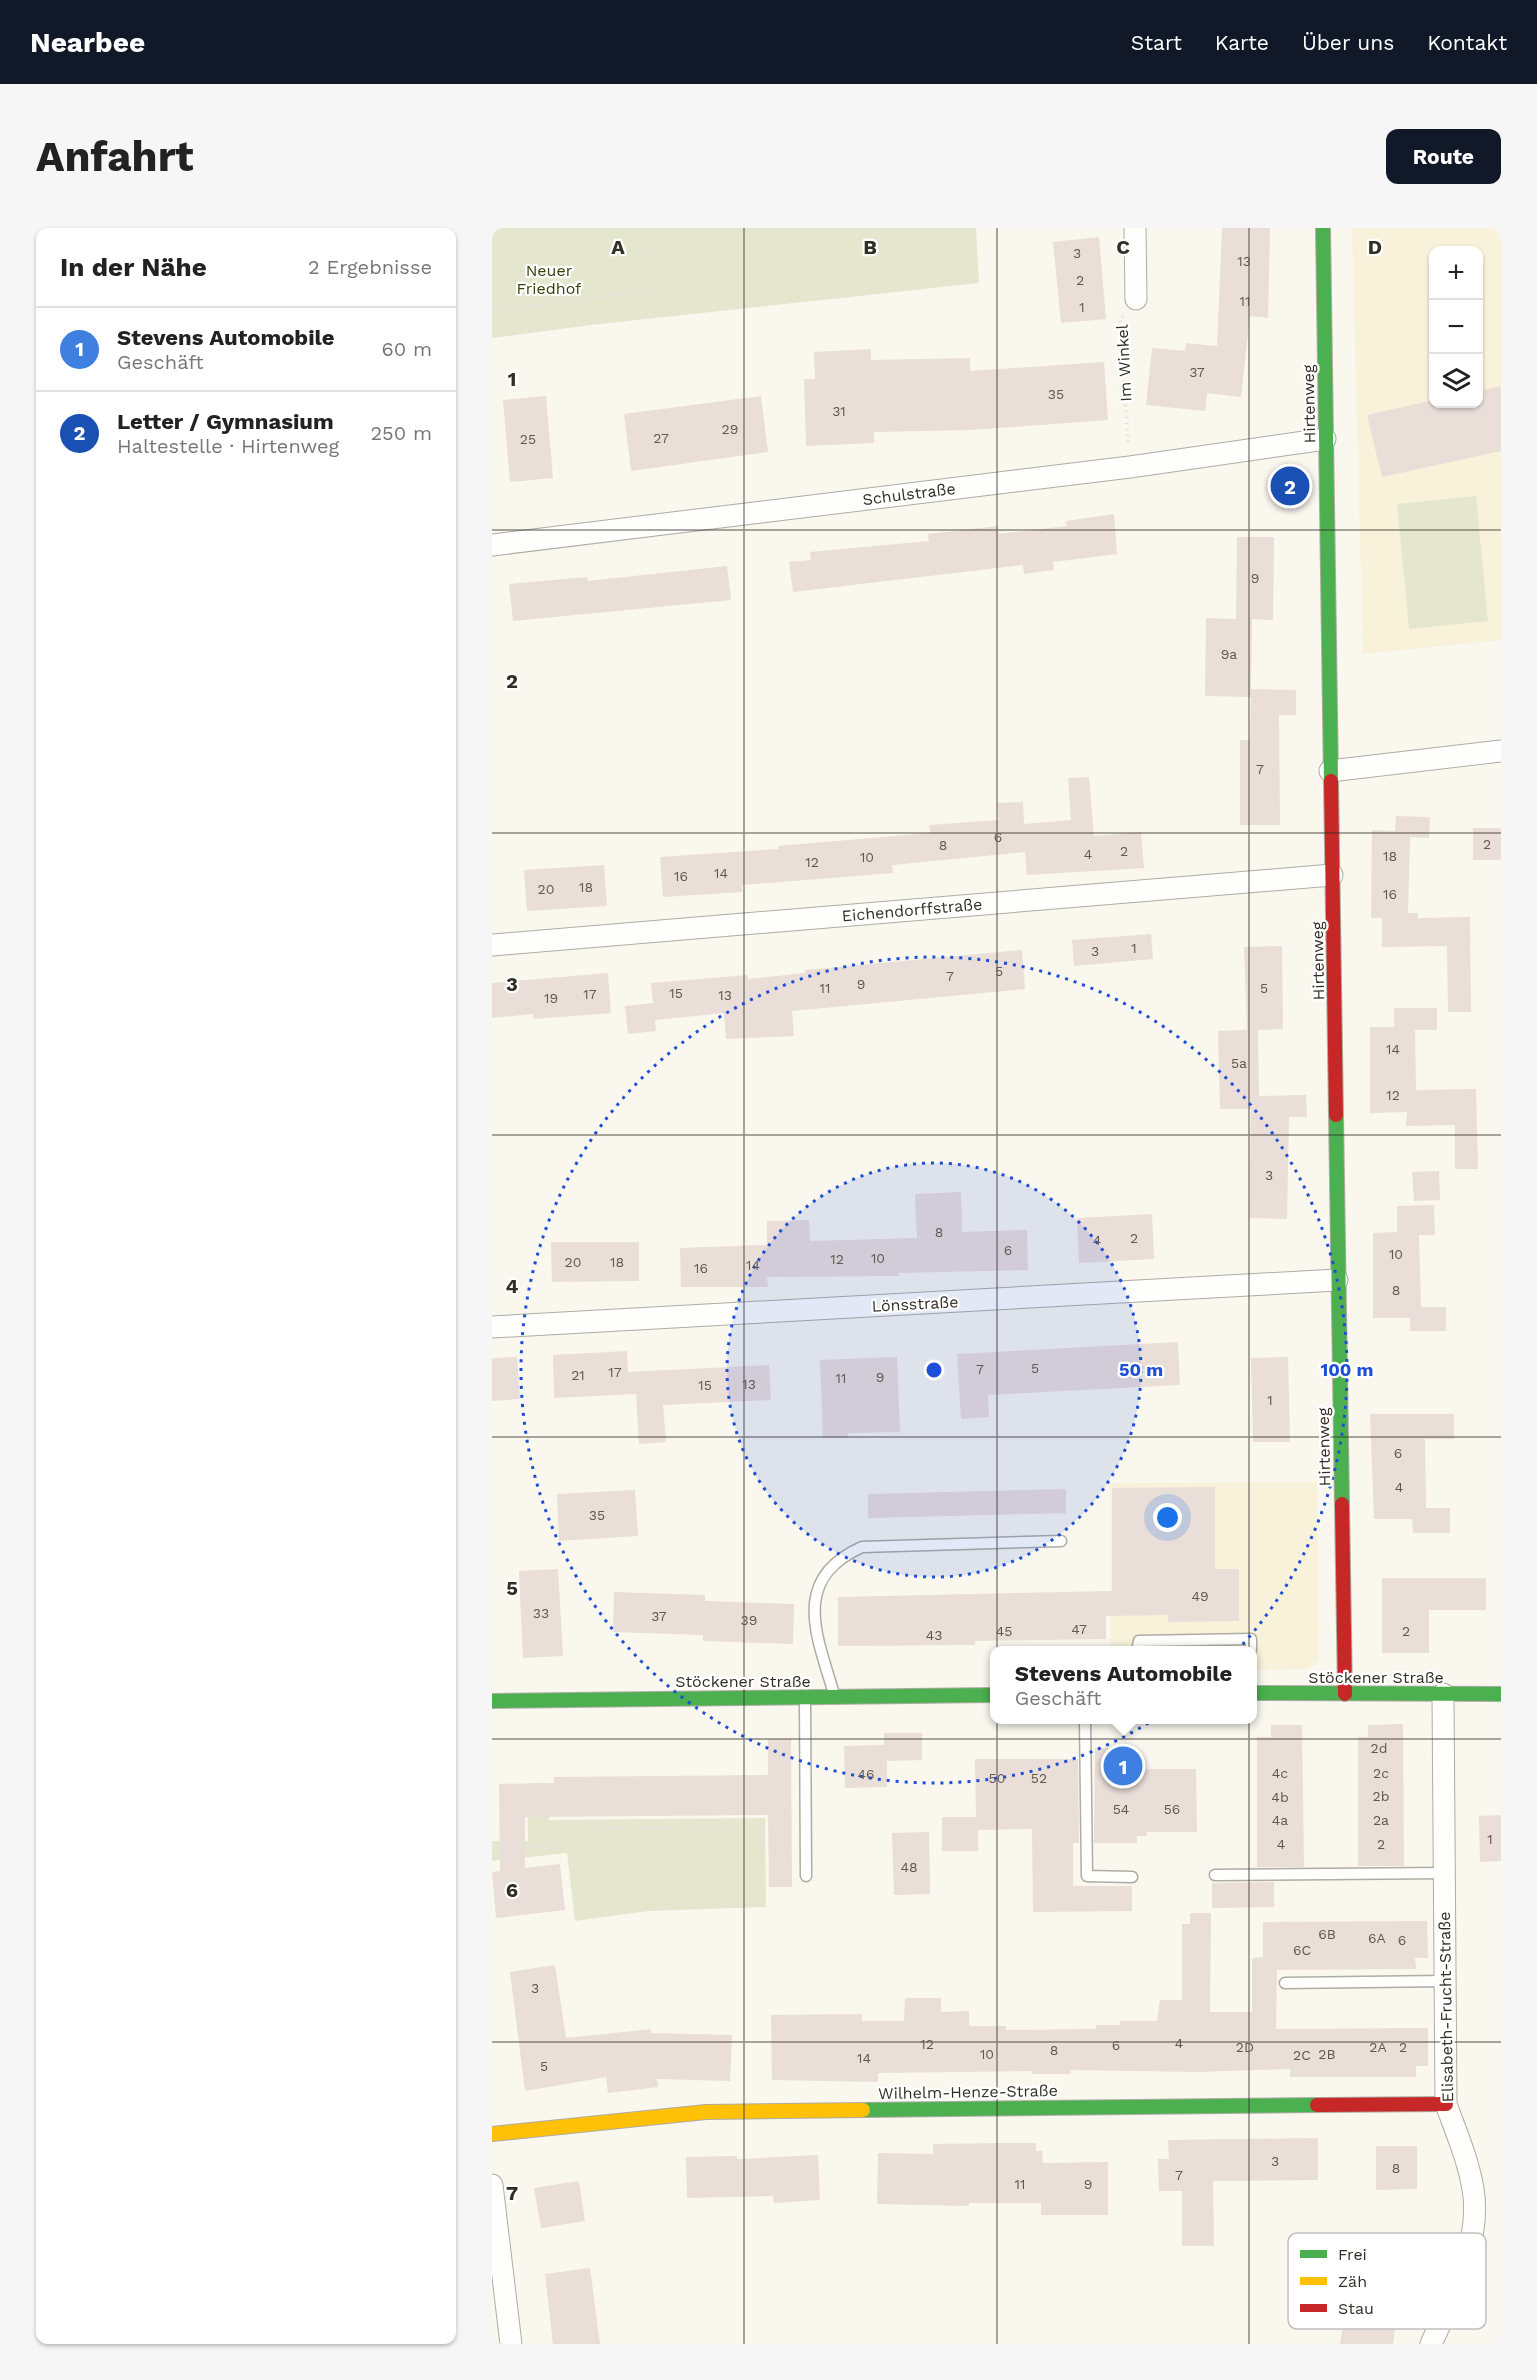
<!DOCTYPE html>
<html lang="de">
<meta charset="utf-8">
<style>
:root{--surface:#fff;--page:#f6f6f6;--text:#222;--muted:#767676;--line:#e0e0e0;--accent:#111827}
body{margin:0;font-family:"Work Sans",sans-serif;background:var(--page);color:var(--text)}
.controls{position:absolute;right:18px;top:18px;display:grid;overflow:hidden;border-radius:12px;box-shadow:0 2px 4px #0004}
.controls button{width:54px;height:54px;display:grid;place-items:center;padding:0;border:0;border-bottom:2px solid var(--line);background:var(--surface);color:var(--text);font:30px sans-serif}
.you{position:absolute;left:676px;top:1290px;width:21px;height:21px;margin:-15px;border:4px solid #fff;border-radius:50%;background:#1a73e8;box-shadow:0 0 0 9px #1a73e833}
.badge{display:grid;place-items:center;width:39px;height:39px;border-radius:50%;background:var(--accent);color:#fff;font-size:20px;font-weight:700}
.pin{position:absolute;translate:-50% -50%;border:3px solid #fff;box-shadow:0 2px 6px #0006}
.popup{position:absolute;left:498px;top:1418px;width:267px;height:78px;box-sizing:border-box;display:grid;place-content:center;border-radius:12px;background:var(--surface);filter:drop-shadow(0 2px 4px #0005);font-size:20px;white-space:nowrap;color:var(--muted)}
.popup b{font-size:22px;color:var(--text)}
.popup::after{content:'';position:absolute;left:50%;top:100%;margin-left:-12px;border:12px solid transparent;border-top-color:var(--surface)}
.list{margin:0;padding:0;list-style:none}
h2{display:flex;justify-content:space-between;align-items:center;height:78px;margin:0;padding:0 24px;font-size:26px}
h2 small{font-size:20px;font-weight:400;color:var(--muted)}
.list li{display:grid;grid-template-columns:39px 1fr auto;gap:18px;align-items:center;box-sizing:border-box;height:84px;padding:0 24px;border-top:2px solid var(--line)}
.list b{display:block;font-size:22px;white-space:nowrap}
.list p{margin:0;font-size:20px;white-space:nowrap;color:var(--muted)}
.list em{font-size:20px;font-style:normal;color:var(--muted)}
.icon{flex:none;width:33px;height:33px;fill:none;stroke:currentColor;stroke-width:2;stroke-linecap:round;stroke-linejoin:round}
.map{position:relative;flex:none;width:1009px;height:2116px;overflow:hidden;border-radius:12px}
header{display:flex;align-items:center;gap:36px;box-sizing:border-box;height:84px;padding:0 30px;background:var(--accent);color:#fff}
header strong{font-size:28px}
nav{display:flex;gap:33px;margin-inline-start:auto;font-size:21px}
.intro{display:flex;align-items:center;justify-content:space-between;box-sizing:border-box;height:144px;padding:0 36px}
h1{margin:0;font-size:42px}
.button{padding:15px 27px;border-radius:12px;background:var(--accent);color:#fff;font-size:21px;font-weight:700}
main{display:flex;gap:36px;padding:0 36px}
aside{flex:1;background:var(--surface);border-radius:12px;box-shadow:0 2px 4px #0004}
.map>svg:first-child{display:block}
.built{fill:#f8f2db;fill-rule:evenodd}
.green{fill:#e4e7ce}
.building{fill:#eaded9}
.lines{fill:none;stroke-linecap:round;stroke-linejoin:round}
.lane-casing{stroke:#aeaca3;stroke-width:13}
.street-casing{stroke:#aeaca3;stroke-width:23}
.fast-casing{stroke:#aeaca3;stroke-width:16}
.slow-casing{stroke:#aeaca3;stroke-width:16}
.jam-casing{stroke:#aeaca3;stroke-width:16}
.path{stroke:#e4e3e0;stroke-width:4;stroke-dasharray:1.5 4.5;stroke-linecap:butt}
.lane{stroke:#fefefc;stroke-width:10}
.street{stroke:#fefefc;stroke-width:21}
.fast{stroke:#4caf50;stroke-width:14}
.slow{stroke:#ffc107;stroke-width:14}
.jam{stroke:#c62828;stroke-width:14}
.grid{fill:none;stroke:#312e24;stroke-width:1.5;stroke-opacity:0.55}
.ring{fill:none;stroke:#1d4ed8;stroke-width:3;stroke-dasharray:3 6}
.labels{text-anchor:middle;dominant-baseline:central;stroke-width:4.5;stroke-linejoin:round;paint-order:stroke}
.number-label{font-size:14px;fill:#5f5a51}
.park-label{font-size:16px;fill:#384008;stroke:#fff}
.street-label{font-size:16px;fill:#312e24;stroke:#fff}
.key{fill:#fff;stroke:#c1c0bd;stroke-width:1.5}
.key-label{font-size:16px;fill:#312e24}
.grid-label{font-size:20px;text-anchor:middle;font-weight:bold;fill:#312e24;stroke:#fff;stroke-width:4.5;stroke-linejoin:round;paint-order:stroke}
.centre{fill:#1d4ed8;stroke:#fff;stroke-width:3}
.ring-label{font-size:18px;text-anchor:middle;font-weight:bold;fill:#1d4ed8;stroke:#fff;stroke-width:4.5;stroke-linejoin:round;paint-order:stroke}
</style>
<header>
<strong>Nearbee</strong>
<nav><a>Start</a><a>Karte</a><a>Über uns</a><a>Kontakt</a></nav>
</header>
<div class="intro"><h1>Anfahrt</h1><a class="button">Route</a></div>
<main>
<aside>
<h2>In der Nähe<small>2 Ergebnisse</small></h2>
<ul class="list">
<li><span class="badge" style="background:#3f7fe0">1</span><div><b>Stevens Automobile</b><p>Geschäft</p></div><em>60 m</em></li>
<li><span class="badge" style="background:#1a4fb4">2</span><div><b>Letter / Gymnasium</b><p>Haltestelle · Hirtenweg</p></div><em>250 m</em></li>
</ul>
</aside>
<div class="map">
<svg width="1009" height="2116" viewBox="0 0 1009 2116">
<rect width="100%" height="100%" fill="#f9f7ee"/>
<!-- built -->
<g class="built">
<path d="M860 0H1009V412L871 426ZM942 22H987V176H942Z"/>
<path d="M825 1254 827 1430 821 1438 812 1441 760 1442V1422H619L618 1255Z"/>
</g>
<!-- green -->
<g class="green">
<path d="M0 0H484L487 55 99 97 0 110Z"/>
<path d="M984 268 996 393 917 401 905 276Z"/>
<path d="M35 1555H57V1592L273 1590 274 1679 156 1683 83 1693 75 1625 0 1633V1613H36Z"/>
</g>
<!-- building -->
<g class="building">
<path d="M730 0H778L776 90 758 88 749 169 715 165 713 183 654 177 660 120 693 123 694 115 725 118Z"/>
<path d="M607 9 614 91 569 95 561 14Z"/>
<path d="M379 121V132L478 130V143L612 134 616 192 479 202 382 204V215L314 218 312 151H323L322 124Z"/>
<path d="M1009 158V223L890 249 875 187 942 172V176H987V163Z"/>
<path d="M54 168 61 250 18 254 11 172Z"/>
<path d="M269 168 276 224 139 243 132 186Z"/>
<path d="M622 286 625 326 561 334 562 342 532 346 531 337 301 364 297 334 319 332 318 324 437 313 436 306 506 298 507 306 575 298 574 293Z"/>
<path d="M745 309H782L781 392 760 391 759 461 804 462V487H787L788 597H748V512H758L759 469 713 468 714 390 744 391Z"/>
<path d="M235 338 239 372 21 393 17 356 95 349 96 353Z"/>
<path d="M597 549 602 608 649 604 652 640 535 647 533 624 400 637 401 645 250 657V664L171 669 168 629 286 621V618L438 605 437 597 507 592 505 575 531 574 532 596 579 592 576 550Z"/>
<path d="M904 588 938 589 937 610 918 609 916 685H926V690L978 689 979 784H956L955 718 890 719V690H879L880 602 903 603Z"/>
<rect x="981" y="600" width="28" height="32"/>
<path d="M112 637 115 678 35 683 32 642Z"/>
<path d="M659 706 661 731 582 738 580 712Z"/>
<path d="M790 718 791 801 766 802 767 868 814 867 815 889H797L795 991 757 990 759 881H728L726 803 755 802 752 719Z"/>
<path d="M530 722 533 761 300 783 302 808 234 811 232 785 163 792 164 803 136 806 133 778 161 775 159 755 256 747V751L313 745V742Z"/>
<path d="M116 745 119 785 42 791 41 786 0 790V755Z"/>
<path d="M902 780H945V802H923L924 862 984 861 986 941H963V897L914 898 915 884 878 885V799H902Z"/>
<path d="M947 943 948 972 922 973 920 944Z"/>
<path d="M469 964 470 1004 535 1002 536 1042 407 1045V1048L275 1049 276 1059H189L188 1020 275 1017V993L317 992 318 1013 425 1010 423 966Z"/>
<path d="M942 977 943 1007H927L929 1079H954V1103H918V1090H881V1005L905 1004V978Z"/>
<path d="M660 986 662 1031 587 1035 585 990Z"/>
<path d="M59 1014H147V1053L60 1054Z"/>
<path d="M686 1114 688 1157 496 1167 497 1189 469 1191 465 1126Z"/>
<path d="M135 1123 136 1144 277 1137 279 1172 171 1177 174 1214 147 1216 144 1166 62 1170 61 1127Z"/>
<path d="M25 1129 28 1171 0 1173V1130Z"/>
<path d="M405 1129 408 1204 356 1205V1210H331L328 1132Z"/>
<path d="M796 1129 798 1214H761L759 1130Z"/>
<path d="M878 1186H962V1211H933L934 1280H958V1305H921L920 1291H882Z"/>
<path d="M723 1259V1341H747V1393L676 1394V1387L614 1388V1411L483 1413V1417L346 1418V1369L620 1363V1260Z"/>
<path d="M574 1261V1285L376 1290V1266Z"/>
<path d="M143 1262 146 1308 67 1313 65 1266Z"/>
<path d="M66 1341 71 1428 31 1430 27 1343Z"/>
<path d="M890 1350H994V1382H937V1425H890Z"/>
<path d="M122 1364 213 1367V1373L302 1376 301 1416 211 1413V1407L121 1404Z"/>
<path d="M911 1496 912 1638H866V1509H876V1497Z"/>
<path d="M779 1497H810L812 1639H765V1509H779Z"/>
<path d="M392 1505H430V1532L395 1533V1559L353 1560 352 1518 392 1517Z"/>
<path d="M276 1511H299L300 1659H277L276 1587 33 1589V1640L68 1636 73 1682 4 1690 0 1644 8 1643 7 1556 62 1555V1549L276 1547Z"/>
<path d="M603 1520H644V1541H704L705 1604H655V1608H645V1615H602Z"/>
<path d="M483 1531H586L587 1615H581V1658H640V1683L541 1684 540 1601 486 1602V1623H450V1589H484Z"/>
<path d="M1009 1587V1633L988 1634 987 1588Z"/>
<path d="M437 1604 438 1666 402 1667 400 1605Z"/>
<path d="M782 1654V1679L720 1680V1655Z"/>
<path d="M698 1685H719L718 1784H760V1730L771 1729V1694L935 1693 936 1730H923L924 1741 785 1742 784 1801 936 1800V1838H924V1849H798V1841L706 1844 578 1842 579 1846H540V1843L386 1845V1854L280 1852 279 1787 370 1786V1793H412L413 1770H449V1784L477 1783V1798H514V1802L604 1801V1797H628V1793H665L668 1772H690V1696H698Z"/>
<path d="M63 1737 74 1810 159 1801V1805L240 1807 238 1853 165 1851 166 1859 116 1865 114 1849 33 1863 18 1744Z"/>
<path d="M826 1910V1952L721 1953 722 2018H690V1963H667L666 1931H677L676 1912Z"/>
<path d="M511 1915H544V1923H550L551 1935 616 1934V1987H549V1975H477V1978L385 1976 386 1925 441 1926V1916Z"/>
<path d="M884 1918H925V1961L884 1962Z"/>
<path d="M326 1927 328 1972 282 1975 281 1968 195 1970 194 1929 245 1928V1931Z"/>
<path d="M87 1953 93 1993 49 2000 42 1960Z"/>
<path d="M865 2005 930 2011 926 2048 910 2046 901 2116H848Z"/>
<path d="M98 2040 108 2116H61L53 2046Z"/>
</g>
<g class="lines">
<!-- lane casing -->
<g class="lane-casing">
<g id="lane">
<path d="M645 1422 647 1413 759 1411V1422"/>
<path d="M342 1466C325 1408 298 1351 370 1319L569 1313"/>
<path d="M313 1472 314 1648"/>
<path d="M593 1492 595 1648 640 1649"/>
<path d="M723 1647 952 1645"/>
<path d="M793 1755 953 1753"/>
</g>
</g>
<!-- street casing -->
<g class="street-casing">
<g id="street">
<path d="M643 0 644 71"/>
<path d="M0 317 638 239 833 211"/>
<path d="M838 543 1009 523"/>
<path d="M0 717 840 647"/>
<path d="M0 1099 845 1052"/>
<path d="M0 1957 19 2116"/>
<path d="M939 2116C960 2069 990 2014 981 1961 976 1931 964 1904 954 1876L951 1466"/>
</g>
</g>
<!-- fast casing -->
<g class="fast-casing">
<g id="fast">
<path d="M831 0 839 553"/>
<path d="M844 887 850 1276"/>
<path d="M760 1465 1009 1466"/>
<path d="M0 1473 502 1467"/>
<path d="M371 1882 825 1877"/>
</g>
</g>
<!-- slow casing -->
<g class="slow-casing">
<path id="slow" d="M0 1906 214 1884 371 1882"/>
</g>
<!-- jam casing -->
<g class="jam-casing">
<g id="jam">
<path d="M839 553 844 887"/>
<path d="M850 1276 853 1466"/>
<path d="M825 1877 954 1876"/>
</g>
</g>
<!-- path -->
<g class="path">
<path d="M0 83 157 62 154 0"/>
<path d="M631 88 628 91 636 215"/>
<path d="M610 1492H671"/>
<path d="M514 1493 575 1492"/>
<path d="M0 1618 62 1619 79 1601 237 1599V1590"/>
</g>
<!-- lane -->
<use href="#lane" class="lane"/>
<!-- street -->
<use href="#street" class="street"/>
<!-- fast -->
<use href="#fast" class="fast"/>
<!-- slow -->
<use href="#slow" class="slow"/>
<!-- jam -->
<use href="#jam" class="jam"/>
</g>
<!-- grid -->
<path class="grid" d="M252 0V2116M505 0V2116M757 0V2116M0 302H1009M0 605H1009M0 907H1009M0 1209H1009M0 1511H1009M0 1814H1009"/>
<!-- distance rings -->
<circle cx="442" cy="1142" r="207" fill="#1d4ed8" fill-opacity=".12"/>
<g class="ring">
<circle cx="442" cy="1142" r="207"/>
<circle cx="442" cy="1142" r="413"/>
</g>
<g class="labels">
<!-- number labels -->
<g class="number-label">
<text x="585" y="25">3</text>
<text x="752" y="33">13</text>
<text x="588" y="52">2</text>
<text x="753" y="73">11</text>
<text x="590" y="79">1</text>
<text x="705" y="144">37</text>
<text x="564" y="166">35</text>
<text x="347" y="183">31</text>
<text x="238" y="201">29</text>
<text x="169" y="210">27</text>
<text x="36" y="211">25</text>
<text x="763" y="350">9</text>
<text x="737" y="426">9a</text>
<text x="768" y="541">7</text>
<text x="506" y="609">6</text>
<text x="995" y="616">2</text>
<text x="451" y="617">8</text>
<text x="632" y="623">2</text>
<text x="596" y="626">4</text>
<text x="898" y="628">18</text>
<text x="375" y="629">10</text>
<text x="320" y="634">12</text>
<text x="229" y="645">14</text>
<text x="189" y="648">16</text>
<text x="94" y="659">18</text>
<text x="54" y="661">20</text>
<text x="898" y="666">16</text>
<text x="642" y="720">1</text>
<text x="603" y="723">3</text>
<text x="507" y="743">5</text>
<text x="458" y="748">7</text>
<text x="369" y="756">9</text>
<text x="333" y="760">11</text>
<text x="772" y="760">5</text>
<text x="184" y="765">15</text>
<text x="98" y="766">17</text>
<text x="233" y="767">13</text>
<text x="59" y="770">19</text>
<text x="901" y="821">14</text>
<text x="747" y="835">5a</text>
<text x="901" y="867">12</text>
<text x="777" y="947">3</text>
<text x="447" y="1004">8</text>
<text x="642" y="1010">2</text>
<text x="605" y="1012">4</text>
<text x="516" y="1022">6</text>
<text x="904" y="1026">10</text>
<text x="386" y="1030">10</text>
<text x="345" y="1031">12</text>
<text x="81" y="1034">20</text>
<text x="125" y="1034">18</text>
<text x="261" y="1037">14</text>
<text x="209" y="1040">16</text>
<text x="904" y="1062">8</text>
<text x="543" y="1140">5</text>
<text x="488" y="1141">7</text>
<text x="123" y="1144">17</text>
<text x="86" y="1147">21</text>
<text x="388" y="1149">9</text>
<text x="349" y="1150">11</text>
<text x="257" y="1156">13</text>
<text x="213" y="1157">15</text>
<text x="778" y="1172">1</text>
<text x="906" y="1225">6</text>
<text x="907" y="1259">4</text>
<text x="105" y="1287">35</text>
<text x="708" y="1368">49</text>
<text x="49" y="1385">33</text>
<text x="167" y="1388">37</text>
<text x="257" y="1392">39</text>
<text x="587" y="1401">47</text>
<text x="512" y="1403">45</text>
<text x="914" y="1403">2</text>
<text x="442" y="1407">43</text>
<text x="887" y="1520">2d</text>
<text x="788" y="1545">4c</text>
<text x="889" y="1545">2c</text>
<text x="374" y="1546">46</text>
<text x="505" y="1550">50</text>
<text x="547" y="1550">52</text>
<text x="889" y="1568">2b</text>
<text x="788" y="1569">4b</text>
<text x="629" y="1581">54</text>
<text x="680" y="1581">56</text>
<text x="788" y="1592">4a</text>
<text x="889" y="1592">2a</text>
<text x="998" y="1611">1</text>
<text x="789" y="1616">4</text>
<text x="889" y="1616">2</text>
<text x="417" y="1639">48</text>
<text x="835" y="1706">6B</text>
<text x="885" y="1710">6A</text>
<text x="910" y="1712">6</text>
<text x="810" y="1722">6C</text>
<text x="43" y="1760">3</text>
<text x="687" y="1815">4</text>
<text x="435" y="1816">12</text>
<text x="624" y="1817">6</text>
<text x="753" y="1819">2D</text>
<text x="886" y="1819">2A</text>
<text x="911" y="1819">2</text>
<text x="562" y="1822">8</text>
<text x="495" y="1826">10</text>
<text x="835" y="1826">2B</text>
<text x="810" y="1827">2C</text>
<text x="372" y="1830">14</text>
<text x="52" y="1838">5</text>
<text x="783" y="1933">3</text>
<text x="904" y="1940">8</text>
<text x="687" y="1947">7</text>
<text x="528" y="1956">11</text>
<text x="596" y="1956">9</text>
</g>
<!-- park labels -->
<g class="park-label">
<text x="57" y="42">Neuer<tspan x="57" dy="18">Friedhof</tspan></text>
</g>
<!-- street labels -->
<g class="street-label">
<text transform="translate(632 135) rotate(-93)">Im Winkel</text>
<text transform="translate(817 176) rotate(-91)">Hirtenweg</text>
<text transform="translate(417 266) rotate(-7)">Schulstraße</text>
<text transform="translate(420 682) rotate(-5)">Eichendorffstraße</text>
<text transform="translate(826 733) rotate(-91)">Hirtenweg</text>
<text transform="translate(423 1076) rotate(-3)">Lönsstraße</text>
<text transform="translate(832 1219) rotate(-91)">Hirtenweg</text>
<text x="884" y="1449">Stöckener Straße</text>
<text x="251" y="1453">Stöckener Straße</text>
<text transform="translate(954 1779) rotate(-91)">Elisabeth-Frucht-Straße</text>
<text transform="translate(476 1864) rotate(-1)">Wilhelm-Henze-Straße</text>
</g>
</g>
<!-- legend -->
<rect x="796" y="2005" width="198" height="96" rx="9" class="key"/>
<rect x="808" y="2022" width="27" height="8" fill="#4caf50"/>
<rect x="808" y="2049" width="27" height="8" fill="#ffc107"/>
<rect x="808" y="2076" width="27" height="8" fill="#c62828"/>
<g class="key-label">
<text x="846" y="2032">Frei</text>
<text x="846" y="2059">Zäh</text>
<text x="846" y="2086">Stau</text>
</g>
<g class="grid-label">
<text x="126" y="26">A</text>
<text x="378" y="26">B</text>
<text x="631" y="26">C</text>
<text x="883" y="26">D</text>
<text x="20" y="158">1</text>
<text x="20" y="460">2</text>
<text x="20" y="763">3</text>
<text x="20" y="1065">4</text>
<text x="20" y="1367">5</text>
<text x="20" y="1669">6</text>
<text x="20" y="1972">7</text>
</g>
<circle cx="442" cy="1142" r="9" class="centre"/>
<g class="ring-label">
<text x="649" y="1148">50 m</text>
<text x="855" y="1148">100 m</text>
</g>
</svg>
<div class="controls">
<button>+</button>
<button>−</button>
<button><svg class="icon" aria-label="layers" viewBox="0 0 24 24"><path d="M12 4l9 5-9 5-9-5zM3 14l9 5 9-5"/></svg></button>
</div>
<div class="you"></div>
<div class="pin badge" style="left:631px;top:1538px;background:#3f7fe0">1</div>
<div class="popup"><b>Stevens Automobile</b>Geschäft</div>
<div class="pin badge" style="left:798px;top:258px;background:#1a4fb4">2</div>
</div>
</main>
